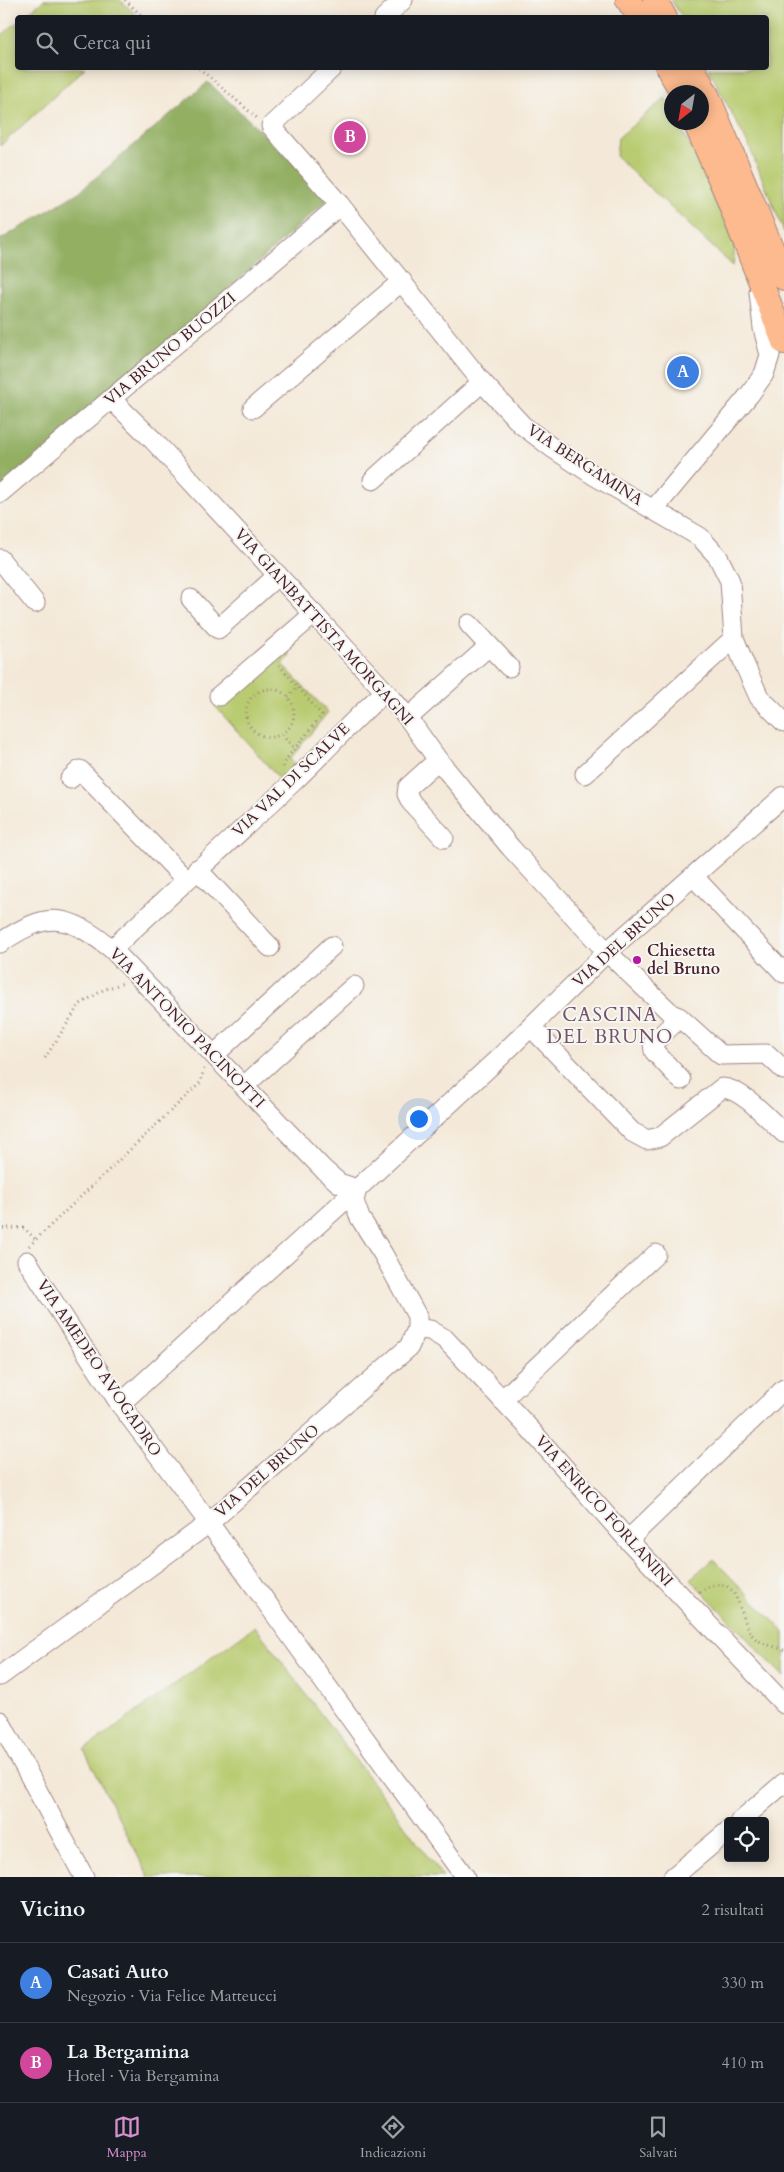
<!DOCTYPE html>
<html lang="it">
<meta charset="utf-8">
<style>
:root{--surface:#171b24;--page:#242831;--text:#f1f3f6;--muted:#9ea1a6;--line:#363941;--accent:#d690ce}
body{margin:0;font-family:Cardo,serif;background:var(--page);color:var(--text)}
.controls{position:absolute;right:15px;bottom:15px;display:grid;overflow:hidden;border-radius:5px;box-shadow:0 2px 12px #0003}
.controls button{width:45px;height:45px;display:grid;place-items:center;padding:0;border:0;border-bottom:1px solid var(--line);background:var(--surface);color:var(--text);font:25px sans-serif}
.compass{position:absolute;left:664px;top:85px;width:45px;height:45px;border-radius:50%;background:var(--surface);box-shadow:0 2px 12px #0003;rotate:211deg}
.you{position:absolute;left:418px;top:1118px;width:18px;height:18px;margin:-12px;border:4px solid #fff;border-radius:50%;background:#1a73e8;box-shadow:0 0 0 8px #1a73e833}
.badge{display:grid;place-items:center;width:32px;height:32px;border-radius:50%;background:var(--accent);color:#fff;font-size:16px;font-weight:700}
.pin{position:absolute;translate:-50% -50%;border:2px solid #fff;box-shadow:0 1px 5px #0006}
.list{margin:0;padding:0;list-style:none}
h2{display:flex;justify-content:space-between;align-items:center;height:65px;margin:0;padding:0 20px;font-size:21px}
h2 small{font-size:16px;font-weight:400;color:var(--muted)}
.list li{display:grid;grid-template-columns:32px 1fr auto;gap:15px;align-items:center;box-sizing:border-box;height:80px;padding:0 20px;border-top:1px solid var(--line)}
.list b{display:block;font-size:19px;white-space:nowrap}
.list p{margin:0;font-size:16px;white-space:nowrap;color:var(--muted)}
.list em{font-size:16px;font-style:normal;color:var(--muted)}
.icon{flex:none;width:28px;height:28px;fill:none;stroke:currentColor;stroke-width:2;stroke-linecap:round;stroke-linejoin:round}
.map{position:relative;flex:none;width:784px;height:1877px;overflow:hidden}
.search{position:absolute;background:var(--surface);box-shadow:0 2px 12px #0003;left:15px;right:15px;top:15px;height:55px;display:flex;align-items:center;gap:12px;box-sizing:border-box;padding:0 18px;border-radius:5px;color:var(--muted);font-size:19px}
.sheet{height:225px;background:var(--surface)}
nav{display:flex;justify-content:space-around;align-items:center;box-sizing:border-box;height:70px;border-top:1px solid var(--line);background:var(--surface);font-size:14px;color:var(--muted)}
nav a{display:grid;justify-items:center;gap:2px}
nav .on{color:var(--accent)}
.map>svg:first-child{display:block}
.green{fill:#b8cb6f;stroke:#81754d}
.forest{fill:#92af62;stroke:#6e6746}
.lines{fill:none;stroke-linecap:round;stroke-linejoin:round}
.minor-casing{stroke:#9f8482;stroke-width:21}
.major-casing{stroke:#9f8482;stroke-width:26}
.path{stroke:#9f8482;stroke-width:3;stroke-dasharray:1 4;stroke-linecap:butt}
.minor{stroke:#fff;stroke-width:19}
.major{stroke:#fcba8e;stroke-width:24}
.poi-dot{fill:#b5179e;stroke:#f6f6f2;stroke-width:2}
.labels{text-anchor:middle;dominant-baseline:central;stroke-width:4;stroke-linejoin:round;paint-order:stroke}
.street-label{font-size:16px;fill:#4a1f2b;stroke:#f6f6f2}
.poi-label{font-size:16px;font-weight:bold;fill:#4a1f2b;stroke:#f6f6f2;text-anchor:start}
.quarter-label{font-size:19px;letter-spacing:1px;fill:#75546b;stroke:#f6f6f2}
</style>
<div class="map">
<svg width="784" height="1877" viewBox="0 0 784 1877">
<rect width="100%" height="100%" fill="#f6f6f2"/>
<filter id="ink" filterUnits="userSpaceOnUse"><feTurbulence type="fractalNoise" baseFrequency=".02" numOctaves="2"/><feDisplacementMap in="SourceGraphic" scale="10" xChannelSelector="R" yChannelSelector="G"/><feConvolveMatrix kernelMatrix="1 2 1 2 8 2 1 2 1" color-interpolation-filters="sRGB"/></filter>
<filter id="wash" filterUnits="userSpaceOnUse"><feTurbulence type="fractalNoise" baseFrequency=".0096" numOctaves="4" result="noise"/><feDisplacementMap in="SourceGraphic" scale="20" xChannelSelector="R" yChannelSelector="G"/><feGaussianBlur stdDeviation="1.12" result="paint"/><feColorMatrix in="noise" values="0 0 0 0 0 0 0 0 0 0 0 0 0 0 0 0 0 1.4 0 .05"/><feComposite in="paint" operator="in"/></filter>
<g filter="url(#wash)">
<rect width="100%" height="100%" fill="#f4e9d8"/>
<!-- green -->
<g class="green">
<path d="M44 0H120L139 17H23Z"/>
<path d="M671 0H784V232L749 146 708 68H766V18L682 17Z"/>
<path d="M17 22 18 68H85L0 146V37Z"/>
<path d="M665 98 671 109 672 122 678 123 707 177 735 244 733 266 616 156 618 138Z"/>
<path d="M283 649 291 655 282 664 328 712 290 759 297 768 283 783 215 706Z"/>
<path d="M713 1559 784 1632V1677L690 1579Z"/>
<path d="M255 1626 443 1877H149L84 1750Z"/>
</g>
<!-- forest -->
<path class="forest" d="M208 82 331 197 169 342 0 489V240L79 192Z"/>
</g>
<g filter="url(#ink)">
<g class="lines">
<!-- minor casing -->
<g class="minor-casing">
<g id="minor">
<path d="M384 18 403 0"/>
<path d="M332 68 271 126 340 205 482 382 522 425 551 447 595 476 700 537 718 557 730 581 734 638 746 668 759 697 784 722"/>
<path d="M111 399 153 440 393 700 408 718 438 760 511 848 607 952 673 1015 672 1025 653 1043 654 1051 681 1080"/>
<path d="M253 408 402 281"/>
<path d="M373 480 482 382"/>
<path d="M0 493 340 205"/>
<path d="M654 509 750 394 764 374 770 355 763 328 759 292"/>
<path d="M0 559 35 603"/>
<path d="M191 599 218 629 278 575"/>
<path d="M469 624 509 667"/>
<path d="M219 696 314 614"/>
<path d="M408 718 489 646"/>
<path d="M438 760 408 787 407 794 411 802 444 838"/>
<path d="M585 774 734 638"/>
<path d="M70 779 80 770 186 880"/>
<path d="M197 869 270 947"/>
<path d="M694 877 784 973"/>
<path d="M0 943C49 910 67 914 112 949L324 1170 339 1183 357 1189 500 1057 607 952 784 796"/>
<path d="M112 949C172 893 234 838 293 782 325 752 352 720 385 692"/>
<path d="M673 1015 679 1017 721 1055 767 1054 784 1070"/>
<path d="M531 1027 632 1132 647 1140 660 1137 722 1088C743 1089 768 1119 784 1133"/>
<path d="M214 1055 332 946"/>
<path d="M244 1086 354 986"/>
<path d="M417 1329 430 1330 445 1339 530 1429 628 1540 784 1704"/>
<path d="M502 1400 656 1254"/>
<path d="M120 1404 357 1189 354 1201 360 1218 383 1254 417 1316V1329L409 1347 209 1523 465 1877"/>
<path d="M628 1540 784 1389"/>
<path d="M0 1676 209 1523 120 1404 27 1261"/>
<path d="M0 1721 84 1877"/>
<path d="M740 1821 784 1783"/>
<path d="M673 1877 728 1831"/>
</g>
</g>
<!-- major casing -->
<g class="major-casing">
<g id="major">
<path d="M628 0 640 18"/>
<path d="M655 0 665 18"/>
<path d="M668 68 682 92"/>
<path d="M693 68 708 97 784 278"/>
<path d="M695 122 725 190 784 342"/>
</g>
</g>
<!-- path -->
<g class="path">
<path d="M125 0 144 18"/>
<path d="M199 68 257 118"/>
<path d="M279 665 322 715 287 758 283 767"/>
<circle cx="270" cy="713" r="24"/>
<path d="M288 697 298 687"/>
<path d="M282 735 295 749"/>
<path d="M45 1058 79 1005 103 990 123 983"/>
<path d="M0 1224 3 1228H24L35 1239"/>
<path d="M29 1246 200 1083 204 1069"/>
<path d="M699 1592C743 1564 736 1621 755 1638 763 1645 775 1646 784 1650"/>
</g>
<!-- minor -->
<use href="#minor" class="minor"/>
<!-- major -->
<use href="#major" class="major"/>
</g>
</g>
<!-- markers -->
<circle class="poi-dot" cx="637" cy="960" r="5"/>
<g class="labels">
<!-- street labels -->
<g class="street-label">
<text transform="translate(170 349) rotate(-40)">VIA BRUNO BUOZZI</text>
<text transform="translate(585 465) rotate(33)">VIA BERGAMINA</text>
<text transform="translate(324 627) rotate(48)">VIA GIANBATTISTA MORGAGNI</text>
<text transform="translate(291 780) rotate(-44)">VIA VAL DI SCALVE</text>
<text transform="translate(624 940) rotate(-42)">VIA DEL BRUNO</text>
<text transform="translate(187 1028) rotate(46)">VIA ANTONIO PACINOTTI</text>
<text transform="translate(99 1368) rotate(56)">VIA AMEDEO AVOGADRO</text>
<text transform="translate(267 1471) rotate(-41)">VIA DEL BRUNO</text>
<text transform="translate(604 1511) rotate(48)">VIA ENRICO FORLANINI</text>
</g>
<!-- poi labels -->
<g class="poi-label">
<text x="647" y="951">Chiesetta<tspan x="647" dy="18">del Bruno</tspan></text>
</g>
<!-- quarter labels -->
<g class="quarter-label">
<text x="610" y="1015">CASCINA<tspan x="610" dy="22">DEL BRUNO</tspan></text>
</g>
</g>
</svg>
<div class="controls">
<button><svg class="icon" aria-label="locate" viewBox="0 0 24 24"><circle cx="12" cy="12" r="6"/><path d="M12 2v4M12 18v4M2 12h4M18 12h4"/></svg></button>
</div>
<svg class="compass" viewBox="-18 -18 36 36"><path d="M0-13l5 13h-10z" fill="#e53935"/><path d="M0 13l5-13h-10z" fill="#9ea1a6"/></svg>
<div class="you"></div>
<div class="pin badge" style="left:683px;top:372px;background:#3f7fe0">A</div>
<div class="pin badge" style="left:350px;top:137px;background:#d1479c">B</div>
<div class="search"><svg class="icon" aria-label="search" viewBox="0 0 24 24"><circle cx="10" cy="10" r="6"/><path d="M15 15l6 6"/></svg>Cerca qui</div>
</div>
<section class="sheet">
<h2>Vicino<small>2 risultati</small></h2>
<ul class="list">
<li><span class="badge" style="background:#3f7fe0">A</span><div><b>Casati Auto</b><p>Negozio · Via Felice Matteucci</p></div><em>330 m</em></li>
<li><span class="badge" style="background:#d1479c">B</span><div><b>La Bergamina</b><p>Hotel · Via Bergamina</p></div><em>410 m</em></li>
</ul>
</section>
<nav>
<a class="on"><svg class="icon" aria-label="map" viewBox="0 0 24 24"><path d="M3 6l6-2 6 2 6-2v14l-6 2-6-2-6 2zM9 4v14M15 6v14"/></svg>Mappa</a>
<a><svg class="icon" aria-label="directions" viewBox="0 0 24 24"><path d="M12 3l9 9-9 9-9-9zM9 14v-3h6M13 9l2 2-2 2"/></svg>Indicazioni</a>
<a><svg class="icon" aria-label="saved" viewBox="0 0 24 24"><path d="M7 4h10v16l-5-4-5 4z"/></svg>Salvati</a>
</nav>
